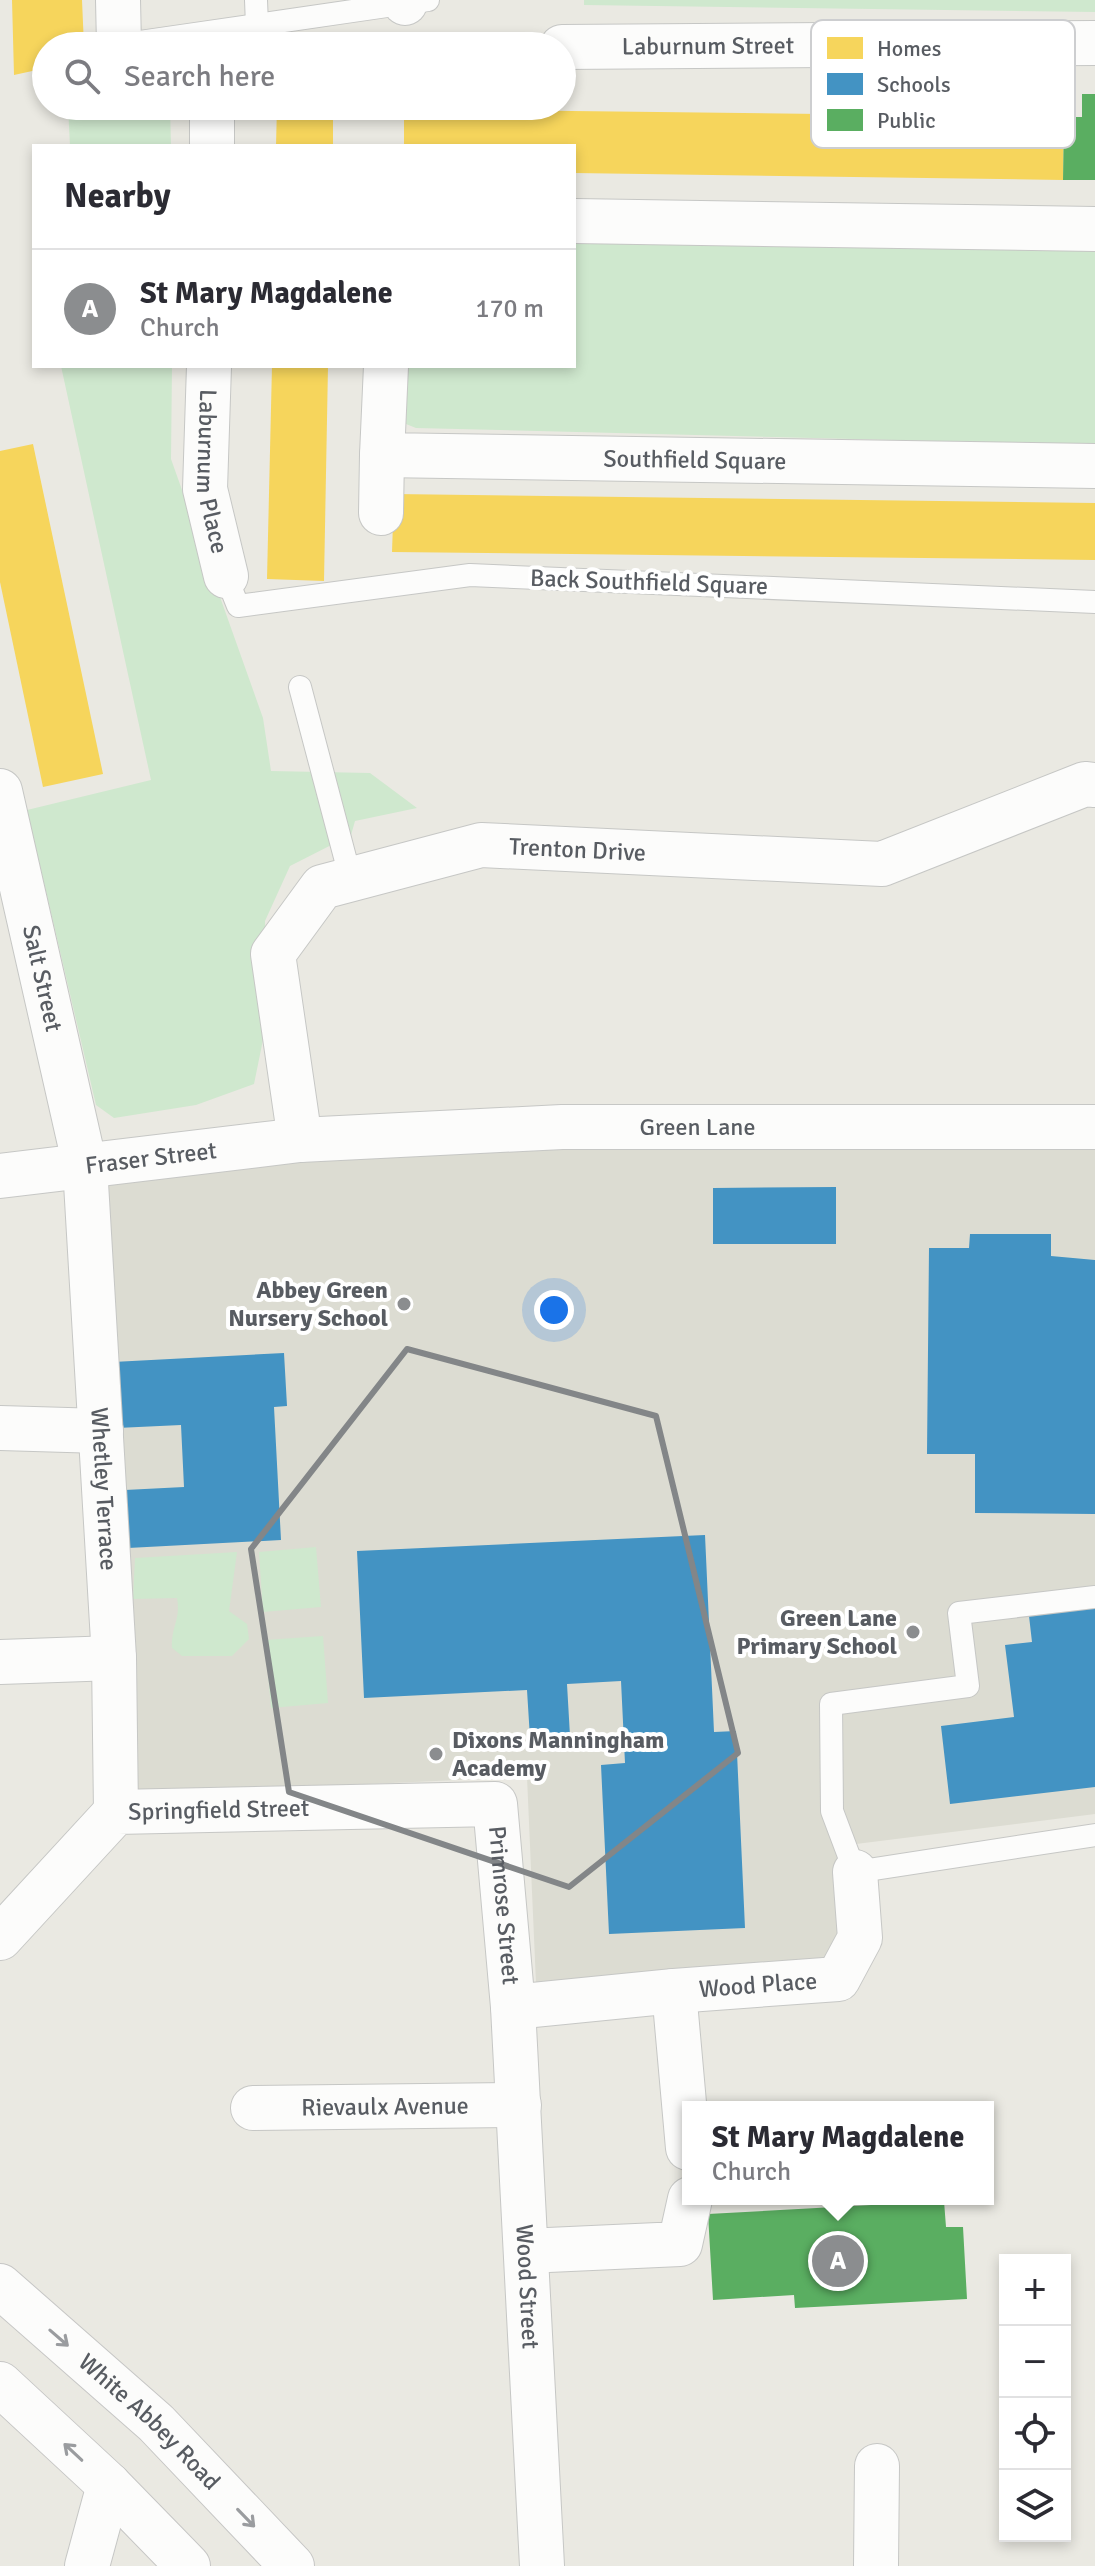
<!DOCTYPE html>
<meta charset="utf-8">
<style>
:root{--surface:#fff;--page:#f7f7f7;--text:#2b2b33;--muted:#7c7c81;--line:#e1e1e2;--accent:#8b8d8f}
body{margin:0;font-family:Signika,sans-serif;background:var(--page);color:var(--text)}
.controls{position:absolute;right:24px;bottom:24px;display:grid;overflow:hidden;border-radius:0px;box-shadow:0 4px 12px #0003}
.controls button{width:72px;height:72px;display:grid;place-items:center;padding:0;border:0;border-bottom:2px solid var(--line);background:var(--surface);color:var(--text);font:40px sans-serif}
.you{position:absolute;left:554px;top:1310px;width:28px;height:28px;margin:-20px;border:6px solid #fff;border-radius:50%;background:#1a73e8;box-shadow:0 0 0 12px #1a73e833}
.badge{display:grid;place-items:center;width:52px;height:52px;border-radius:50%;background:var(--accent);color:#fff;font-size:26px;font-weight:700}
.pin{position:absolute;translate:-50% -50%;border:4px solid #fff;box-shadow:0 2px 8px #0006}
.popup{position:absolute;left:682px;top:2101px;width:312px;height:104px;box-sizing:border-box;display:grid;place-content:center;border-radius:0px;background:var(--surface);filter:drop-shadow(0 2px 6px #0005);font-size:26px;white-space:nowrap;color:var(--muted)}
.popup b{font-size:30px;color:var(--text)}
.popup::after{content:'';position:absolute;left:50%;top:100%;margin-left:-16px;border:16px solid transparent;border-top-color:var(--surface)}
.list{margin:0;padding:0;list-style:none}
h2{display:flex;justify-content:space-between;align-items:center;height:104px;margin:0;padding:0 32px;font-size:34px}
h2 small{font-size:26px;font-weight:400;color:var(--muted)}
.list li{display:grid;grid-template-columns:52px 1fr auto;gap:24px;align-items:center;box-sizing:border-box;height:120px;padding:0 32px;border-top:2px solid var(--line)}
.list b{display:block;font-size:30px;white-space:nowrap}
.list p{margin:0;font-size:26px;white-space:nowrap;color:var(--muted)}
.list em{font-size:26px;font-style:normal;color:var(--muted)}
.icon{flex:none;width:44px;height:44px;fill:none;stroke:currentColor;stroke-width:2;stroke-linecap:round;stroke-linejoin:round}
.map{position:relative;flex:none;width:1095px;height:2566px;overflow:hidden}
.search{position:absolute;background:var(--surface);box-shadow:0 4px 12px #0003;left:32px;top:32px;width:544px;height:88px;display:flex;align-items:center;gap:20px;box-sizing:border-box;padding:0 28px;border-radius:44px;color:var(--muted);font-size:30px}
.panel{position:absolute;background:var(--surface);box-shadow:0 4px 12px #0003;left:32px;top:144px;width:544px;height:224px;border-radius:0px}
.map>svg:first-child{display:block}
.education{fill:#dcdcd2}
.green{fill:#cfe8ce}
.homes{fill:#f6d55c}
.schools{fill:#4393c3}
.public{fill:#5aae61}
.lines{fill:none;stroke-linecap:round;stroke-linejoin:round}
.lane-casing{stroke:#c6c7c5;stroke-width:24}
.street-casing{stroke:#c6c7c5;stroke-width:46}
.secondary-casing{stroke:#c6c6c5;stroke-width:46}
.lane{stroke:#fcfcfb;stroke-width:22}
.street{stroke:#fcfcfb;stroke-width:44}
.secondary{stroke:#fcfcfb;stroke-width:44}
.oneway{stroke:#9a9c9f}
.marked{fill:none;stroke:#838688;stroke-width:6;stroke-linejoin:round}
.poi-dot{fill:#8b8d8f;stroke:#fff;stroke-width:3}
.labels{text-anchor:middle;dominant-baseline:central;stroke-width:8;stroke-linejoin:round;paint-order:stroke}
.street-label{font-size:24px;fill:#585c62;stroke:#fff}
.poi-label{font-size:24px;font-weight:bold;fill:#585c62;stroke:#fff;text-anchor:end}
.key{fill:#fff;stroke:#cdced0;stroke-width:2}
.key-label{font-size:22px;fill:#585c62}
</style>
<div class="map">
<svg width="1095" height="2566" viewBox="0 0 1095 2566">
<rect width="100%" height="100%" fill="#eae9e2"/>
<!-- education -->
<path class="education" d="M688 1141H1095V1814L840 1846 842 1920 829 1972 536 1983 527 1777 138 1794 101 1183 306 1158Z"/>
<!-- green -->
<g class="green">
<path d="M584 0H1095V12L584 5Z"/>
<path d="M68 106H170L171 146H70Z"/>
<path d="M574 234 1095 242V445L416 428 406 424 408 366H574Z"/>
<path d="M61 366H172L171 459 263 718 271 771 370 773 417 808 355 821 351 835 290 866 265 921 266 1025 254 1084 196 1105 114 1118 96 1105 27 810 151 780Z"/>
<path d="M316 1547 321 1607 263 1612 259 1552Z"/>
<path d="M237 1552 229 1611 247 1624 249 1639 232 1656H182L172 1648C171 1626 181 1620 177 1598L133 1599 135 1558Z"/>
<path d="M323 1636 328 1703 271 1708 265 1640Z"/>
</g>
<!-- homes -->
<g class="homes">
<path d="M12 0H82L84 46H46V68L14 75Z"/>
<path d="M277 106H333V146H276Z"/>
<path d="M404 109 1064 117 1063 180 574 173V146H404Z"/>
<path d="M272 366H328L324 581 267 579Z"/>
<path d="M33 444 103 774 43 787 0 582V451Z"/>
<path d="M394 494 1095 503V560L392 552Z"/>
</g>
<!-- schools -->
<g class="schools">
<path d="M836 1187V1244H713V1188Z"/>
<path d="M970 1234H1051V1256L1095 1260V1514L975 1513V1454H927L929 1248H969Z"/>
<path d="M284 1353 287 1406 274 1407 281 1540 128 1548 125 1490 184 1487 181 1425 117 1428 113 1362Z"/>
<path d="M705 1535 714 1732 736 1731 745 1928 609 1934 601 1765 625 1763 621 1681 567 1684 570 1736 530 1738 527 1690 364 1698 357 1551Z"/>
<path d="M1095 1608V1787L950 1804 941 1726 1014 1717 1005 1645 1032 1642 1029 1616Z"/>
</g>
<!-- public -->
<g class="public">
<path d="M1082 94H1095V180H1063L1064 117H1082Z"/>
<path d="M944 2201 946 2227H963L967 2299 795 2308 794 2295 713 2300 708 2214Z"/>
</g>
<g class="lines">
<!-- lane casing -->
<g class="lane-casing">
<g id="lane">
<path d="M256 0 257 25"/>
<path d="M119 45 428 0"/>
<path d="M226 576 238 606 470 575 1095 602"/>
<path d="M300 687 351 880"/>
<path d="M1095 1597 959 1613 968 1686 831 1704 832 1811 855 1872 1095 1835"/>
</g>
</g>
<!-- street casing -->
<g class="street-casing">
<g id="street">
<path d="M118 0 119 45"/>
<path d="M405 0V3"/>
<path id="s1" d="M562 47 1095 43"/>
<path d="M212 146V106"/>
<path d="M574 221 1095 229"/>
<path id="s2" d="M209 366 205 489 226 576"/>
<path id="s3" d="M386 366 382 455 1095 466"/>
<path d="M381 513 382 455"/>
<path id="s4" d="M0 791 85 1166 114 1658 116 1812"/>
<path id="s5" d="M300 1140 273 954 322 887 481 845 882 864 1085 784 1095 785"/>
<path id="s6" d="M0 1176 300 1140 562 1127H1095"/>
<path d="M0 1428 101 1431"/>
<path d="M0 1662 114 1658"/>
<path id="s7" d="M0 1938 116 1812 495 1804 513 2007 542 2566"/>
<path d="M674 1991 688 2148"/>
<path id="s8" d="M513 2007 674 1991 838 1979 860 1938 855 1872"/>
<path id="s9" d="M253 2108 519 2105"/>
<path d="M526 2251 680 2244 690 2199"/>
<path d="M87 2566 109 2485"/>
<path d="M876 2566 877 2466"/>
</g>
</g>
<!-- secondary casing -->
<g class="secondary-casing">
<g id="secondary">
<path id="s10" d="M0 2286 156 2423 292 2566"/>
<path d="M0 2384 109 2485 188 2566"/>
</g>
</g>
<!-- lane -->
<use href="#lane" class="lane"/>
<!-- street -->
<use href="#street" class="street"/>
<!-- secondary -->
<use href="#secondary" class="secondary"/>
</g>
<!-- one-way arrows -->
<defs><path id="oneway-shaft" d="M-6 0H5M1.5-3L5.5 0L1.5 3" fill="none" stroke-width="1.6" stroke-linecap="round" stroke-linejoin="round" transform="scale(2)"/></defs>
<g class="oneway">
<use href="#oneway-shaft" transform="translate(59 2338) rotate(41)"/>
<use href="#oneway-shaft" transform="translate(73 2452) rotate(-137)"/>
<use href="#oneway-shaft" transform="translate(246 2518) rotate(46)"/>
</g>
<!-- marked area -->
<path class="marked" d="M407 1349 656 1416 738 1753 569 1887 289 1792 251 1549Z"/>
<!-- markers -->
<g class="poi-dot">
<circle cx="404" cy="1304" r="8"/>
<circle cx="913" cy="1632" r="8"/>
<circle cx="436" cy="1754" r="8"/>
</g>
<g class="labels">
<!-- street labels -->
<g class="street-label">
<text stroke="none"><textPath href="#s1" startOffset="146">Laburnum Street</textPath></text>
<text stroke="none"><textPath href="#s3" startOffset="402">Southfield Square</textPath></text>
<text stroke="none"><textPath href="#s2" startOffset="106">Laburnum Place</textPath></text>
<text transform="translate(649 582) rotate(2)">Back Southfield Square</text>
<text stroke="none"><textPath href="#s5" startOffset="532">Trenton Drive</textPath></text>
<text stroke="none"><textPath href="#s4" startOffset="192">Salt Street</textPath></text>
<text stroke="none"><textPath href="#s6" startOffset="700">Green Lane</textPath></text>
<text stroke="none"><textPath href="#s6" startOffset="152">Fraser Street</textPath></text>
<text stroke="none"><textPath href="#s4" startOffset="708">Whetley Terrace</textPath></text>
<text stroke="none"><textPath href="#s7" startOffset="274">Springfield Street</textPath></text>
<text stroke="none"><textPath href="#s7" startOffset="652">Primrose Street</textPath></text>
<text stroke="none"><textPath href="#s8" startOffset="246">Wood Place</textPath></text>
<text stroke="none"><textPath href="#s9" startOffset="132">Rievaulx Avenue</textPath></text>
<text stroke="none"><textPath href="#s7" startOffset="1034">Wood Street</textPath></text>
<text stroke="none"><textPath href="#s10" startOffset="202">White Abbey Road</textPath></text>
</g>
<!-- poi labels -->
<g class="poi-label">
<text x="388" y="1290">Abbey Green<tspan x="388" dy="28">Nursery School</tspan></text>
<text x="897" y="1618">Green Lane<tspan x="897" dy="28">Primary School</tspan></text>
<text x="452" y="1740" text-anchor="start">Dixons Manningham<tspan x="452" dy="28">Academy</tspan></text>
</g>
</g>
<!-- legend -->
<rect x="811" y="20" width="264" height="128" rx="12" class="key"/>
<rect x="827" y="37" width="36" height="22" fill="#f6d55c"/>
<rect x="827" y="73" width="36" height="22" fill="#4393c3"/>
<rect x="827" y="109" width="36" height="22" fill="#5aae61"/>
<g class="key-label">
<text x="877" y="56">Homes</text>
<text x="877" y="92">Schools</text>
<text x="877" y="128">Public</text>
</g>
</svg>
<div class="controls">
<button>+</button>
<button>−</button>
<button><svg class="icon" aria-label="locate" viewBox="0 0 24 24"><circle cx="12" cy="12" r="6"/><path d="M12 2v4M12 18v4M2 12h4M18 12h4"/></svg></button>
<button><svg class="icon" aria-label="layers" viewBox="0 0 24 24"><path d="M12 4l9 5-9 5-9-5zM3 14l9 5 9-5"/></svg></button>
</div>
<div class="you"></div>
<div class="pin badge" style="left:838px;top:2261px">A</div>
<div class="popup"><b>St Mary Magdalene</b>Church</div>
<div class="search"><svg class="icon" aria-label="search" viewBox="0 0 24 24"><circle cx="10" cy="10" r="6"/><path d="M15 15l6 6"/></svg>Search here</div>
<section class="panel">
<h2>Nearby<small></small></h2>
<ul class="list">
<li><span class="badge">A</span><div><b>St Mary Magdalene</b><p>Church</p></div><em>170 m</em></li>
</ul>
</section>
</div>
